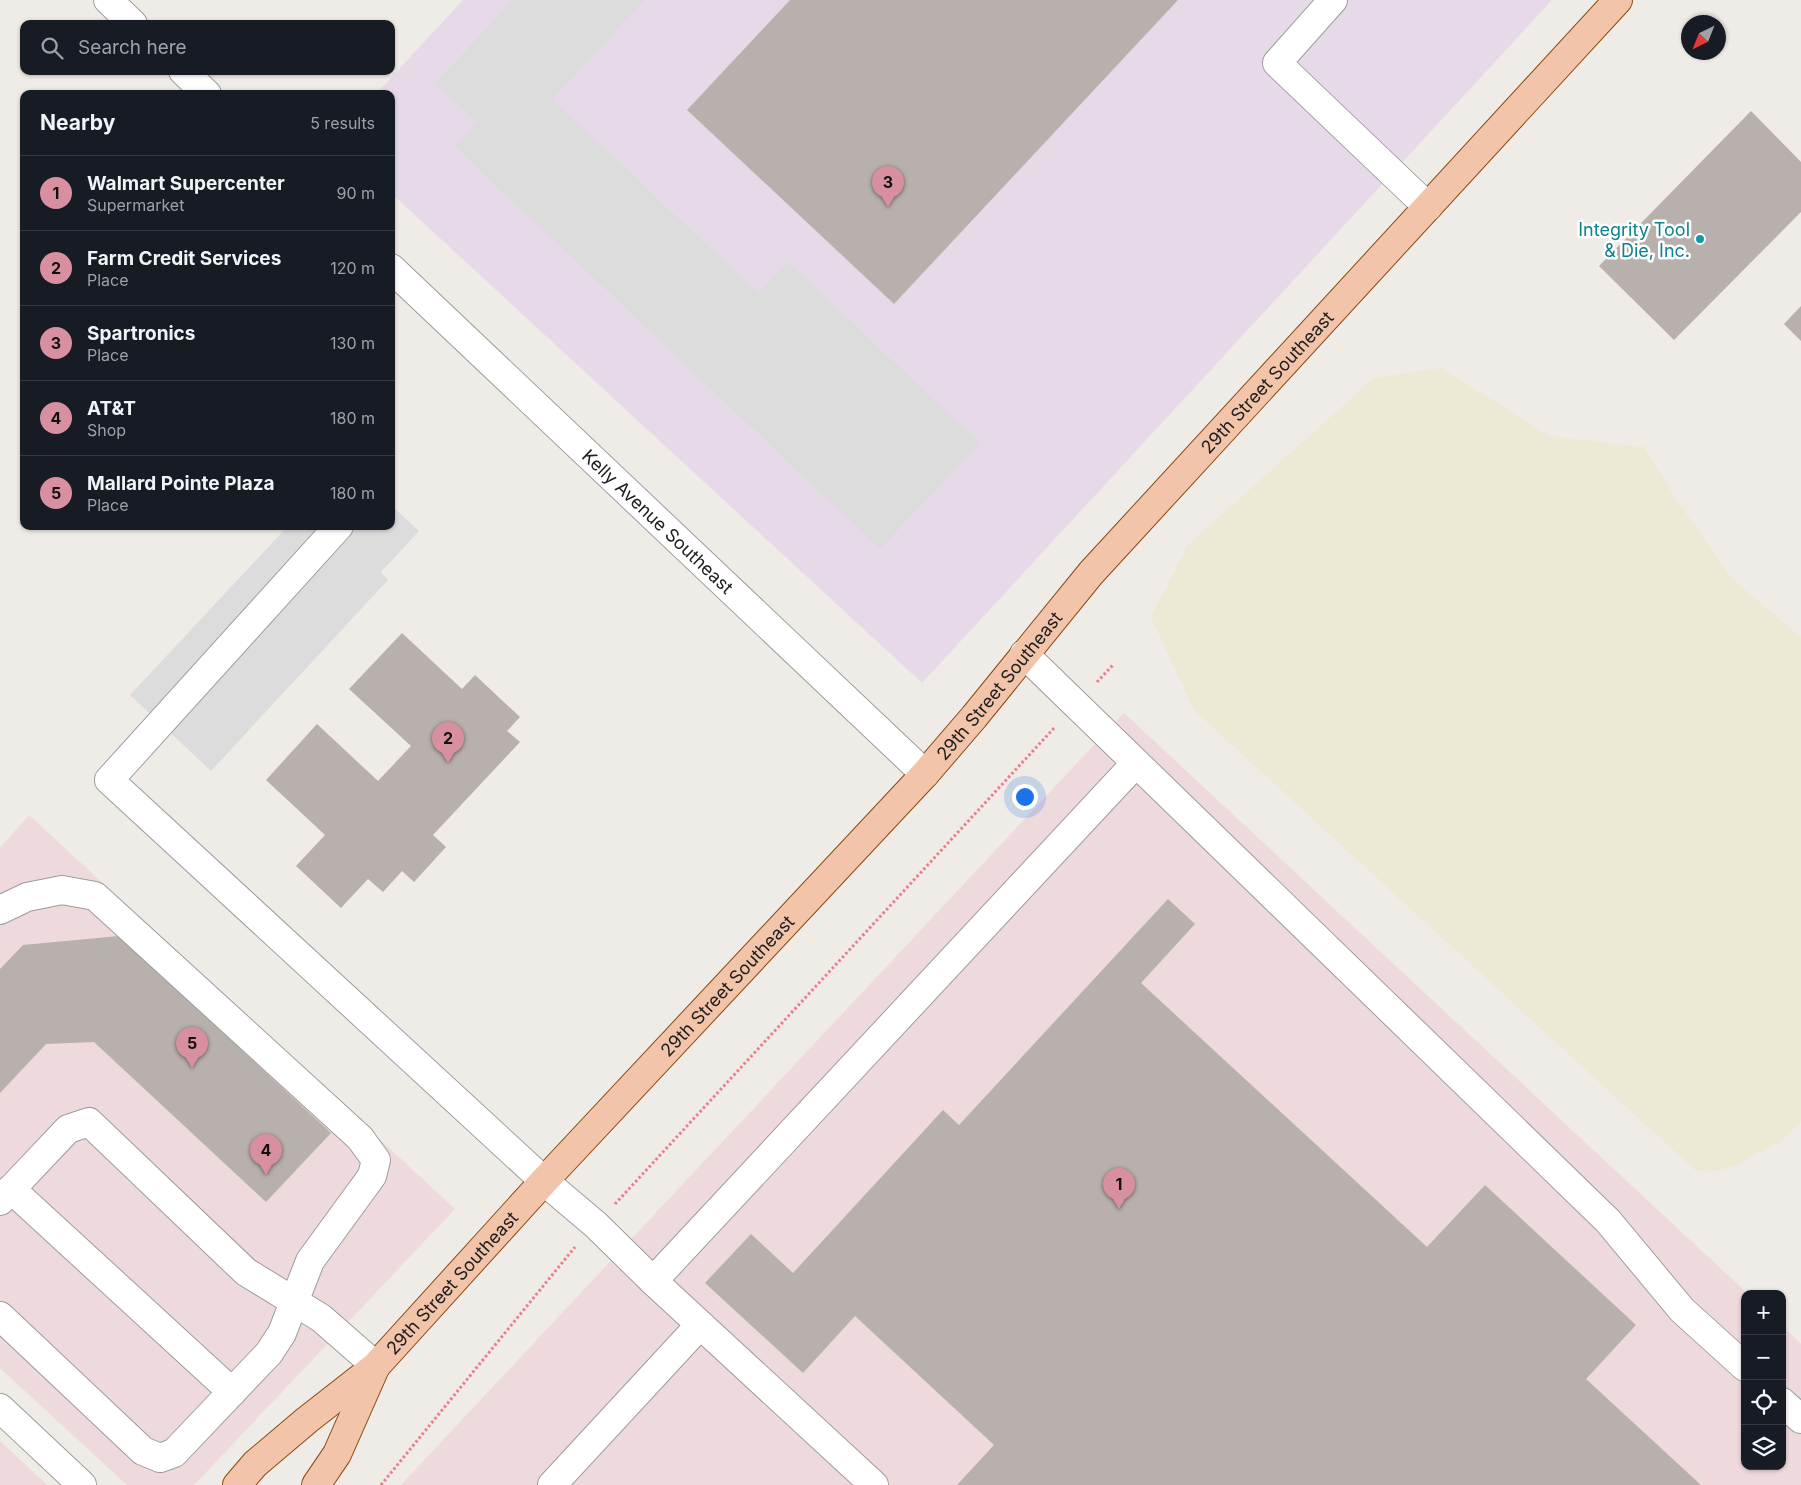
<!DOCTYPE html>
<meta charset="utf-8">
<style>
:root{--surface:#171b24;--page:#242831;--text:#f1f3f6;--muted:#9ea1a6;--line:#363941;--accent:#d890a0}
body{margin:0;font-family:Inter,sans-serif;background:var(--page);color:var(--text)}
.controls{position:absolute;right:15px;bottom:15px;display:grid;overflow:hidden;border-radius:10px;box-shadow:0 1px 4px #0004}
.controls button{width:45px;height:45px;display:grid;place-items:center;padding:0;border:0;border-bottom:1px solid var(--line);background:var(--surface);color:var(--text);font:25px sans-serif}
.compass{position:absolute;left:1681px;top:15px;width:45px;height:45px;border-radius:50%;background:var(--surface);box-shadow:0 1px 4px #0004;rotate:223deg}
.you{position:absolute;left:1024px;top:796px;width:18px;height:18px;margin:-12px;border:4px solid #fff;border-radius:50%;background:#1a73e8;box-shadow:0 0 0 8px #1a73e833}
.badge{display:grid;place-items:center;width:32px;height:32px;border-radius:50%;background:var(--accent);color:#111;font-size:16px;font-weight:700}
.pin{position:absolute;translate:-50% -41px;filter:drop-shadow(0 1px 2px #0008)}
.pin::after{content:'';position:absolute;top:26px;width:18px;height:15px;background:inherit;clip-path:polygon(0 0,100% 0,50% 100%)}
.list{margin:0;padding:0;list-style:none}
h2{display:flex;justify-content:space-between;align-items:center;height:65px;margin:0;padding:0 20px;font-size:21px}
h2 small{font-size:16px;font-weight:400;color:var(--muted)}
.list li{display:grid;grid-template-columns:32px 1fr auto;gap:15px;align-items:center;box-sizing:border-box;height:75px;padding:0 20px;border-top:1px solid var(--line)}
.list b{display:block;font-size:19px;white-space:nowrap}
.list p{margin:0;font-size:16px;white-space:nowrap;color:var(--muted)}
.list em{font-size:16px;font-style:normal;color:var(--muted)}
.icon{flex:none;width:28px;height:28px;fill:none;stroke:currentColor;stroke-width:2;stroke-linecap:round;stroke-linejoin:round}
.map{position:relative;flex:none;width:1801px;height:1485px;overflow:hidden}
.search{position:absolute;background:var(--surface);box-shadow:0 1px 4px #0004;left:20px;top:20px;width:375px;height:55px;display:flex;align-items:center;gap:12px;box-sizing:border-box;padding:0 18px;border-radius:10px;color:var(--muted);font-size:19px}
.panel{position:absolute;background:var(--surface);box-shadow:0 1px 4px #0004;left:20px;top:90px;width:375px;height:440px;border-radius:10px}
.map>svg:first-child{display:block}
.commercial{fill:#eed9dc}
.industrial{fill:#e7dae8}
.farmland{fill:#ece9d5}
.parking{fill:#dcdcdc}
.building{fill:#b8b0ad}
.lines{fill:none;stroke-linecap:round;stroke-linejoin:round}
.minor-casing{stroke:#9d9d9d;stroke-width:30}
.major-casing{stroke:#8b4911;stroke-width:30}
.path{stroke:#eb7d89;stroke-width:3;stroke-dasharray:2.5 2.5;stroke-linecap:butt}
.minor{stroke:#fff;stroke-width:28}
.major{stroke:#f2c4aa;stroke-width:28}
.culture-dot{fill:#0f9aa8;stroke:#fff;stroke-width:2}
.labels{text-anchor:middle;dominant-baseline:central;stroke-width:5;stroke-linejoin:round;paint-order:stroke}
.culture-label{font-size:18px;fill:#0d838f;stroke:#fff;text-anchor:end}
.street-label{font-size:18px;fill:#202020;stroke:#fff}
</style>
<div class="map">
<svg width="1801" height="1485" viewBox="0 0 1801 1485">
<rect width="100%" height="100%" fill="#efebe7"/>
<!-- commercial -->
<g class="commercial">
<path d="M1124 713 1748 1294H1745V1466H1782V1326L1801 1344V1485H401Z"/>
<path d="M29 815 455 1209 194 1485H127L0 1368V848Z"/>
<path d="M0 1441 47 1485H0Z"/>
</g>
<!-- industrial -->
<path class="industrial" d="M463 0H1552L922 683 391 193V94H376Z"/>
<!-- farmland -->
<path class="farmland" d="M1441 368 1550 436 1644 447 1676 499 1732 579 1801 637V1121L1783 1140 1734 1166 1711 1172 1695 1170 1194 710 1151 617 1188 545 1374 378Z"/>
<!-- parking -->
<g class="parking">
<path d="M513 0H645L552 99 758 293 788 262 980 443 880 549 454 146 477 122 435 83Z"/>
<path d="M391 505 419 531 381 572 388 580 211 771 130 695 288 526H391Z"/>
</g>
<!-- building -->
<g class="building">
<path d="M790 0H1178L894 304 687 110Z"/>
<path d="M1751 111 1801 162V212L1674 340 1599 266Z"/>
<path d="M1801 306V341L1784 324Z"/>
<path d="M402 633 462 689 475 675 520 717 507 731 520 742 433 835 446 847 414 882 402 871 383 892 368 879 341 908 296 866 325 835 266 780 317 724 378 781 411 746 349 689Z"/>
<path d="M1168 899 1195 924 1141 983 1427 1247 1485 1185 1636 1325 1586 1379 1701 1485H957L994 1445 855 1316 803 1373 705 1283 751 1234 793 1273 943 1110 959 1125Z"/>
<path d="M119 936 331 1133 266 1202 94 1042 46 1044 0 1093V969L23 945Z"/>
</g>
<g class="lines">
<!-- minor casing -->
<g class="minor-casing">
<g id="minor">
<path d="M108 0 133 24"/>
<path d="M1333 0 1277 63 1428 207"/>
<path d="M183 71 207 94"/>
<path id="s1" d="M391 268 925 774"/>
<path d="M339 526 109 780 544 1181 596 1225 653 1281 874 1485"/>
<path d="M1024 654 1608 1221 1682 1310 1745 1367"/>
<path d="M0 910 27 897 62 890 95 896 360 1138 376 1160 372 1176 310 1261 282 1333 269 1353 174 1453 160 1458 143 1451 0 1316"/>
<path d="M11 1189 232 1392"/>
<path d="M0 1201 68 1129 89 1122 246 1272 321 1318 376 1366"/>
<path d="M653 1281 1136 763"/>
<path d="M1782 1402 1801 1419"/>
<path d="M0 1408 82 1485"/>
<path d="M552 1485 700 1325"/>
</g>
</g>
<!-- major casing -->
<g class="major-casing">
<g id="major">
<path id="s2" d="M237 1485 255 1464 307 1420 376 1366 544 1181 925 774 974 717 1091 573 1618 0"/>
<path d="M316 1485 337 1454 375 1368"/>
</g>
</g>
<!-- path -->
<g class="path">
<path d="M1097 682 1113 665"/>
<path d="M615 1204 1055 727"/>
<path d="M381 1485 575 1247"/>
</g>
<!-- minor -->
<use href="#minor" class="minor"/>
<!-- major -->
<use href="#major" class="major"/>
</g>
<!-- markers -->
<circle class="culture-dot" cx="1700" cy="239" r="5"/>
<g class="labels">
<!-- culture labels -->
<g class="culture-label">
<text x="1690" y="229">Integrity Tool<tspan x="1690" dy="21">&amp; Die, Inc.</tspan></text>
</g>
<!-- street labels -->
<g class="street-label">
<text stroke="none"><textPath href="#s2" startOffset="1511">29th Street Southeast</textPath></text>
<text stroke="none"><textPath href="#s1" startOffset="368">Kelly Avenue Southeast</textPath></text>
<text stroke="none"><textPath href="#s2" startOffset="1106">29th Street Southeast</textPath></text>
<text stroke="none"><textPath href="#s2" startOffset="701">29th Street Southeast</textPath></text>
<text stroke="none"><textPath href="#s2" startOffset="296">29th Street Southeast</textPath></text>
</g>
</g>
</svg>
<div class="controls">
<button>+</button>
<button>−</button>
<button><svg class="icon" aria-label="locate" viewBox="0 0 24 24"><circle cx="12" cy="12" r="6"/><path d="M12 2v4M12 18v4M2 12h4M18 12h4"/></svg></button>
<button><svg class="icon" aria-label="layers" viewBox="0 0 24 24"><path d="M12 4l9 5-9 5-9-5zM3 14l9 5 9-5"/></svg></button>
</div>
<svg class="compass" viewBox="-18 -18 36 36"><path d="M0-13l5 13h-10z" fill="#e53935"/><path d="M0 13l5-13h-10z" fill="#9ea1a6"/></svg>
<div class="you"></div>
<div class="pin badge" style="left:1119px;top:1209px">1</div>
<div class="pin badge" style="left:448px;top:763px">2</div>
<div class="pin badge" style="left:888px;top:207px">3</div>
<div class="pin badge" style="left:266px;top:1175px">4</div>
<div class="pin badge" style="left:192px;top:1068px">5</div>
<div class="search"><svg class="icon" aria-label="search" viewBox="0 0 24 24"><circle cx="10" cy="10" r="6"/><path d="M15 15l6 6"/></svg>Search here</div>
<section class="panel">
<h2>Nearby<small>5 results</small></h2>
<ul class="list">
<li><span class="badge">1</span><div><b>Walmart Supercenter</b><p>Supermarket</p></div><em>90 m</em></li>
<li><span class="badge">2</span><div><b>Farm Credit Services</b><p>Place</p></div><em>120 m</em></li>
<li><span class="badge">3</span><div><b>Spartronics</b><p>Place</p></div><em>130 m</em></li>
<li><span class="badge">4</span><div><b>AT&amp;T</b><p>Shop</p></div><em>180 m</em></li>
<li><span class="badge">5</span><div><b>Mallard Pointe Plaza</b><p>Place</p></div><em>180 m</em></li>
</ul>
</section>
</div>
